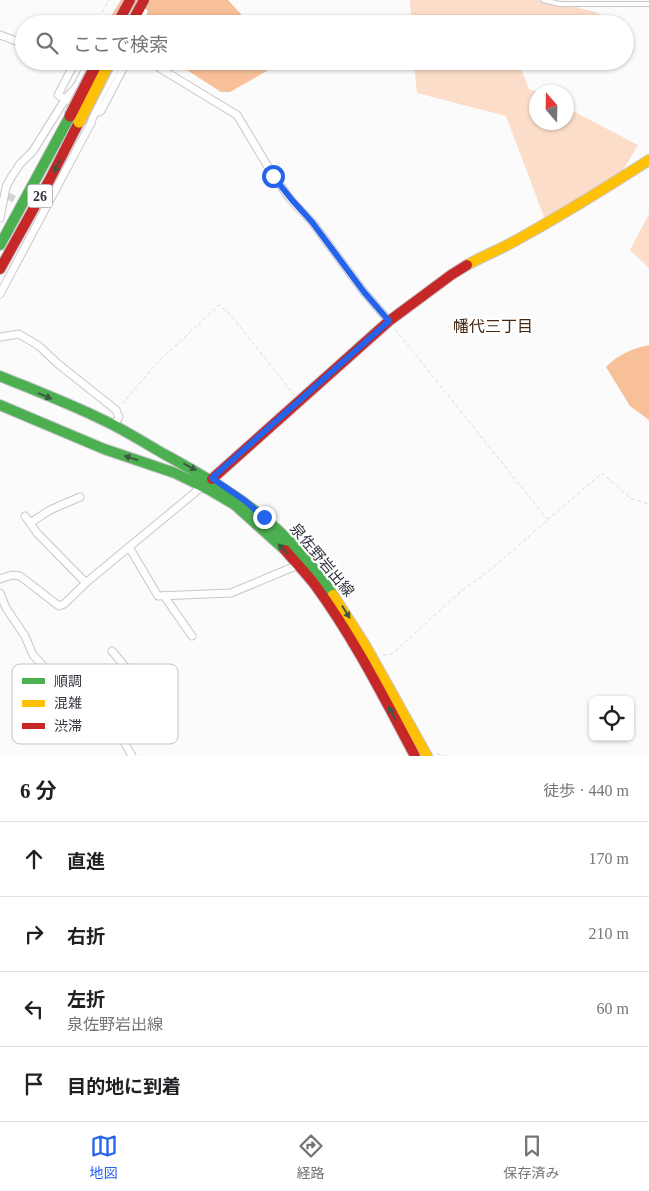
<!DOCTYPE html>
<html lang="ja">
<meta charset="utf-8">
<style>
:root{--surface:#fff;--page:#f6f6f6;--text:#202124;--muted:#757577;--line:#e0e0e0;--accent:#2563eb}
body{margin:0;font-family:"Times New Roman","Noto Sans JP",serif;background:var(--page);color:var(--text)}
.controls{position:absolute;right:15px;bottom:15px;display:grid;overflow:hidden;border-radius:8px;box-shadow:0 1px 4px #0004}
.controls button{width:45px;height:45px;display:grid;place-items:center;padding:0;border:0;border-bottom:1px solid var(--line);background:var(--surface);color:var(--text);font:25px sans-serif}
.compass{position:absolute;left:529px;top:85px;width:45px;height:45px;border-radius:50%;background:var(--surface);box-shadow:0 1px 4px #0004;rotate:340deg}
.stop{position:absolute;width:15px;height:15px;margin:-11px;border:4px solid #2563eb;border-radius:50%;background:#fff}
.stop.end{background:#2563eb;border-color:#fff;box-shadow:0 1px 5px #0008}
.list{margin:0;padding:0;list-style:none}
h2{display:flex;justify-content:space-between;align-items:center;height:65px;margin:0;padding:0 20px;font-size:21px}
h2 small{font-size:16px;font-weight:400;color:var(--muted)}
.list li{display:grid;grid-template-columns:32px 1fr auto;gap:15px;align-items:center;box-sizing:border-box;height:75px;padding:0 20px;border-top:1px solid var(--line)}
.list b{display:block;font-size:19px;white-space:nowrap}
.list p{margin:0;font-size:16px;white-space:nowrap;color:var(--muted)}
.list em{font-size:16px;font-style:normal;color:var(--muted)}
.icon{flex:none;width:28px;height:28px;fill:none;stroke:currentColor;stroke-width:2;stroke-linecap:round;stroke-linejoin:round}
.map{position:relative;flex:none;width:649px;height:756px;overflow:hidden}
.search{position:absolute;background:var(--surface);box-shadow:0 1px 4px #0004;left:15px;right:15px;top:15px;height:55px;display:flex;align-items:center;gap:12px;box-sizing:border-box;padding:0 18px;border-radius:28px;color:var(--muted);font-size:19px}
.sheet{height:365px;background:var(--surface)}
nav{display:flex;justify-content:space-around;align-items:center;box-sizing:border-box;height:70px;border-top:1px solid var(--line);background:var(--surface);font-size:14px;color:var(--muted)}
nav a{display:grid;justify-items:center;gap:2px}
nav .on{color:var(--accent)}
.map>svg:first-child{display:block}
.green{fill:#fbddc9}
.water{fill:#f8c098}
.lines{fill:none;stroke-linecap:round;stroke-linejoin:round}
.street-tunnel{stroke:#d4d3d6;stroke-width:7;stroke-dasharray:7 3.5;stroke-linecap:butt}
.lane-casing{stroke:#c7c6cc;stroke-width:6}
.street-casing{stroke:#c7c6cc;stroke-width:9}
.fast-casing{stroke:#c7c6cc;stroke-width:12}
.slow-casing{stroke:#c7c6cc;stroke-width:12}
.jam-casing{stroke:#c7c6cc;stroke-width:12}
.path{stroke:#dbdbdc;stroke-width:1;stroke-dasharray:4 2.5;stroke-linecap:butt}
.lane{stroke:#fefefe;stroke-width:4}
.street{stroke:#fefefe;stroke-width:7}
.fast{stroke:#4caf50;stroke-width:10}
.slow{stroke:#ffc107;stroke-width:10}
.jam{stroke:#c62828;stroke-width:10}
.slow-bridge-casing{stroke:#c7c6cc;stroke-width:14;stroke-linecap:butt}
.jam-bridge-casing{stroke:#c7c6cc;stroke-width:14;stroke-linecap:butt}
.slow-bridge{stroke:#ffc107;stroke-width:11}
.jam-bridge{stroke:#c62828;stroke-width:11}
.oneway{fill:#3d5946}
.route{stroke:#2563eb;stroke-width:6}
.labels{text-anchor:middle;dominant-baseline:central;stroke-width:4.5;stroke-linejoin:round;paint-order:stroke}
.shield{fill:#fff;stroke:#72717a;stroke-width:1}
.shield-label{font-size:14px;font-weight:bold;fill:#363441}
.street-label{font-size:15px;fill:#363441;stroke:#fff}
.neighbourhood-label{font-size:16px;fill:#46260e;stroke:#fff}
.key{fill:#fff;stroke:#c3c2c6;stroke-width:1}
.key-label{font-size:14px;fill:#363441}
</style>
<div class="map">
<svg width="649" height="756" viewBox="0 0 649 756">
<rect width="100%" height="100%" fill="#fbfbfb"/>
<!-- green -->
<g class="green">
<path d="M410 0H548L596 12 617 24H412Z"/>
<path d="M414 61H553L521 69 529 89 537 92 536 122H566L567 108 638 145 616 182 546 222 506 116 417 93Z"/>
<path d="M649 214V268L630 250Z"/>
</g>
<!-- water -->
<g class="water">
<path d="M121 0H228L250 24H110L107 22Z"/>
<path d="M173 61H279V64L230 92H221Z"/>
<path d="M649 345V420L630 406 606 367C618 354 632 349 649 345Z"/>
</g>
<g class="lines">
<!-- street-tunnel -->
<path class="street-tunnel" d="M8 196 24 204"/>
<!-- lane casing -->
<g class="lane-casing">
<path id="lane" d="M543 0 560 4H649"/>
</g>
<!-- street casing -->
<g class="street-casing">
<g id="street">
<path d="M138 24 144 12"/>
<path d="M0 35 24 44"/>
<path d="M68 61 74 64 58 95 68 100"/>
<path d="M148 61 237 115 273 175 291 200 312 222 364 292 389 321"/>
<path d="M91 112 93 114 101 111 127 61"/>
<path d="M0 218 6 187 12 176 20 164 33 151 66 98 77 86 90 61"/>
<path d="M0 294 91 123 98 101 119 61"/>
<path d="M0 337 19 334 39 346 57 363 116 410 119 417 114 425"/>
<path d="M25 516 37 533 86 583"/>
<path d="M30 523 50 510 80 497"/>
<path d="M129 547 158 596 231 593 298 565"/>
<path d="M0 579 12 575 20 576 59 606 64 604 88 581 204 485"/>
<path d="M0 593 6 608 25 636 33 655 51 674 90 703 124 742 132 756"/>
<path d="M164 596 192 636"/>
<path d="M112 651 161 710 162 716 124 742"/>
</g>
</g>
<!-- fast casing -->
<g class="fast-casing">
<g id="fast">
<path d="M0 245 70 116"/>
<path d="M0 376C34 390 68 403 101 419 123 429 143 442 164 454 236 493 287 526 333 595"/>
<path d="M0 405 104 449 175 473 208 489 235 505 285 550"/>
</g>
</g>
<!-- slow casing -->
<g class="slow-casing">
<g id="slow">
<path d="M467 265C485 255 504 248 522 237 565 213 607 187 649 160"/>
<path d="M333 595 365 645 427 756"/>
</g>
</g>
<!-- jam casing -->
<g class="jam-casing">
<g id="jam">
<path d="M117 24 130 0"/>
<path d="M131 24 144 0"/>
<path d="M0 269 50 179 79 122"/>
<path d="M212 479 389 321 451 275 467 265"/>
<path d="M285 550C295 562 306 573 315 585 354 638 384 698 415 756"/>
</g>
</g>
<!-- path -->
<g class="path">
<path d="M96 24 109 0"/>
<path d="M395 329 547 519"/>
<path d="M122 404 156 364 219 305 230 314 294 395"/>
<path d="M383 655 392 654 460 592 490 570 602 473 630 498 649 504"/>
<path d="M437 754 446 756"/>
</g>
<!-- lane -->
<use href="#lane" class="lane"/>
<!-- street -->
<use href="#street" class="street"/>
<!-- fast -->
<use href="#fast" class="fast"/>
<!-- slow -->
<use href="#slow" class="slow"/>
<!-- jam -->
<use href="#jam" class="jam"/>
<!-- slow-bridge casing -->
<g class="slow-bridge-casing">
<path id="slow-bridge" d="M79 122 110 61"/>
</g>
<!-- jam-bridge casing -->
<g class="jam-bridge-casing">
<path id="jam-bridge" d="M70 116 98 61"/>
</g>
<!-- slow-bridge -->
<use href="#slow-bridge" class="slow-bridge"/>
<!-- jam-bridge -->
<use href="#jam-bridge" class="jam-bridge"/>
</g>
<!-- one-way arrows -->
<defs><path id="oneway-solid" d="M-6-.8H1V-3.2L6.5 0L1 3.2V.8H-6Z" transform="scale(1.25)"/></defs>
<g class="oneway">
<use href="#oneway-solid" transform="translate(57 166) rotate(117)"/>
<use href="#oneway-solid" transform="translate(45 396) rotate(23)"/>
<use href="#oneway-solid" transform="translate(131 458) rotate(-162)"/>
<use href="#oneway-solid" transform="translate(190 467) rotate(28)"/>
<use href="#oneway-solid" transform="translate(283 549) rotate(-135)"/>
<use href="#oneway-solid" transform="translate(346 612) rotate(58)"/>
<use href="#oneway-solid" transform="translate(392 713) rotate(-118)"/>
</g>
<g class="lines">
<!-- route -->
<path class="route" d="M264 517 244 500 212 478 389 321 364 292 312 222 292 200 273 176"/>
</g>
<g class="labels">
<!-- shield labels -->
<rect class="shield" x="27.5" y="184.5" width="25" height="23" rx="4"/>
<g class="shield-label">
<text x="40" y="196">26</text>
</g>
<!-- street labels -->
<g class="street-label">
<text transform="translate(322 560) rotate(50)">泉佐野岩出線</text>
</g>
<!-- neighbourhood labels -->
<g class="neighbourhood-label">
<text x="493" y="326">幡代三丁目</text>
</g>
</g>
<!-- legend -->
<rect x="12" y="664" width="166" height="80" rx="8" class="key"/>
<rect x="22" y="678" width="23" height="6" fill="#4caf50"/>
<rect x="22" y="700" width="23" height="7" fill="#ffc107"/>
<rect x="22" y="723" width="23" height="6" fill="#c62828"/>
<g class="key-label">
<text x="54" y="686">順調</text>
<text x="54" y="708">混雑</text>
<text x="54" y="731">渋滞</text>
</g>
</svg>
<div class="controls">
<button><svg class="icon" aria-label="locate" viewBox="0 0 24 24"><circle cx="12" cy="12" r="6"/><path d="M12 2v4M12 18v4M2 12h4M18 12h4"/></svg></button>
</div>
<svg class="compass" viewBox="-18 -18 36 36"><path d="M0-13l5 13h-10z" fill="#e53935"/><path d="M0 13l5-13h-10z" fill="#757577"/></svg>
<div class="stop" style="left:273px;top:176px"></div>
<div class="stop end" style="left:264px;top:517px"></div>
<div class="search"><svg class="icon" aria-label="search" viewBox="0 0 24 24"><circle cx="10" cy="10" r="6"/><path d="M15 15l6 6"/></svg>ここで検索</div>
</div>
<section class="sheet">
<h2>6 分<small>徒歩 · 440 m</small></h2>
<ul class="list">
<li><svg class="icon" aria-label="ahead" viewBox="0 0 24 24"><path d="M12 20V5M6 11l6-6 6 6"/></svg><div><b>直進</b></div><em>170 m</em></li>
<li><svg class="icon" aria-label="right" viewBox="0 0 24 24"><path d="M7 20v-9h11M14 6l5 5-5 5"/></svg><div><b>右折</b></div><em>210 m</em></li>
<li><svg class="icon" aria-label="left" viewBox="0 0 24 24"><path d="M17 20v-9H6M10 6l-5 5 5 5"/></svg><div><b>左折</b><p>泉佐野岩出線</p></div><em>60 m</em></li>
<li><svg class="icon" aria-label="arrive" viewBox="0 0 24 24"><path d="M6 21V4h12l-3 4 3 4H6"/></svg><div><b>目的地に到着</b></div></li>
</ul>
</section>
<nav>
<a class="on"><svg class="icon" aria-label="map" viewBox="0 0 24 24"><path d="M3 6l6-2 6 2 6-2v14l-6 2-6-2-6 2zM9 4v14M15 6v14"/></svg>地図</a>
<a><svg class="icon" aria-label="directions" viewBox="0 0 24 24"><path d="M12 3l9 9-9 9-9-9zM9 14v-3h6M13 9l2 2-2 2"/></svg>経路</a>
<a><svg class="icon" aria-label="saved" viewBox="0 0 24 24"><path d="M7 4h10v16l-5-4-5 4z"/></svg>保存済み</a>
</nav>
